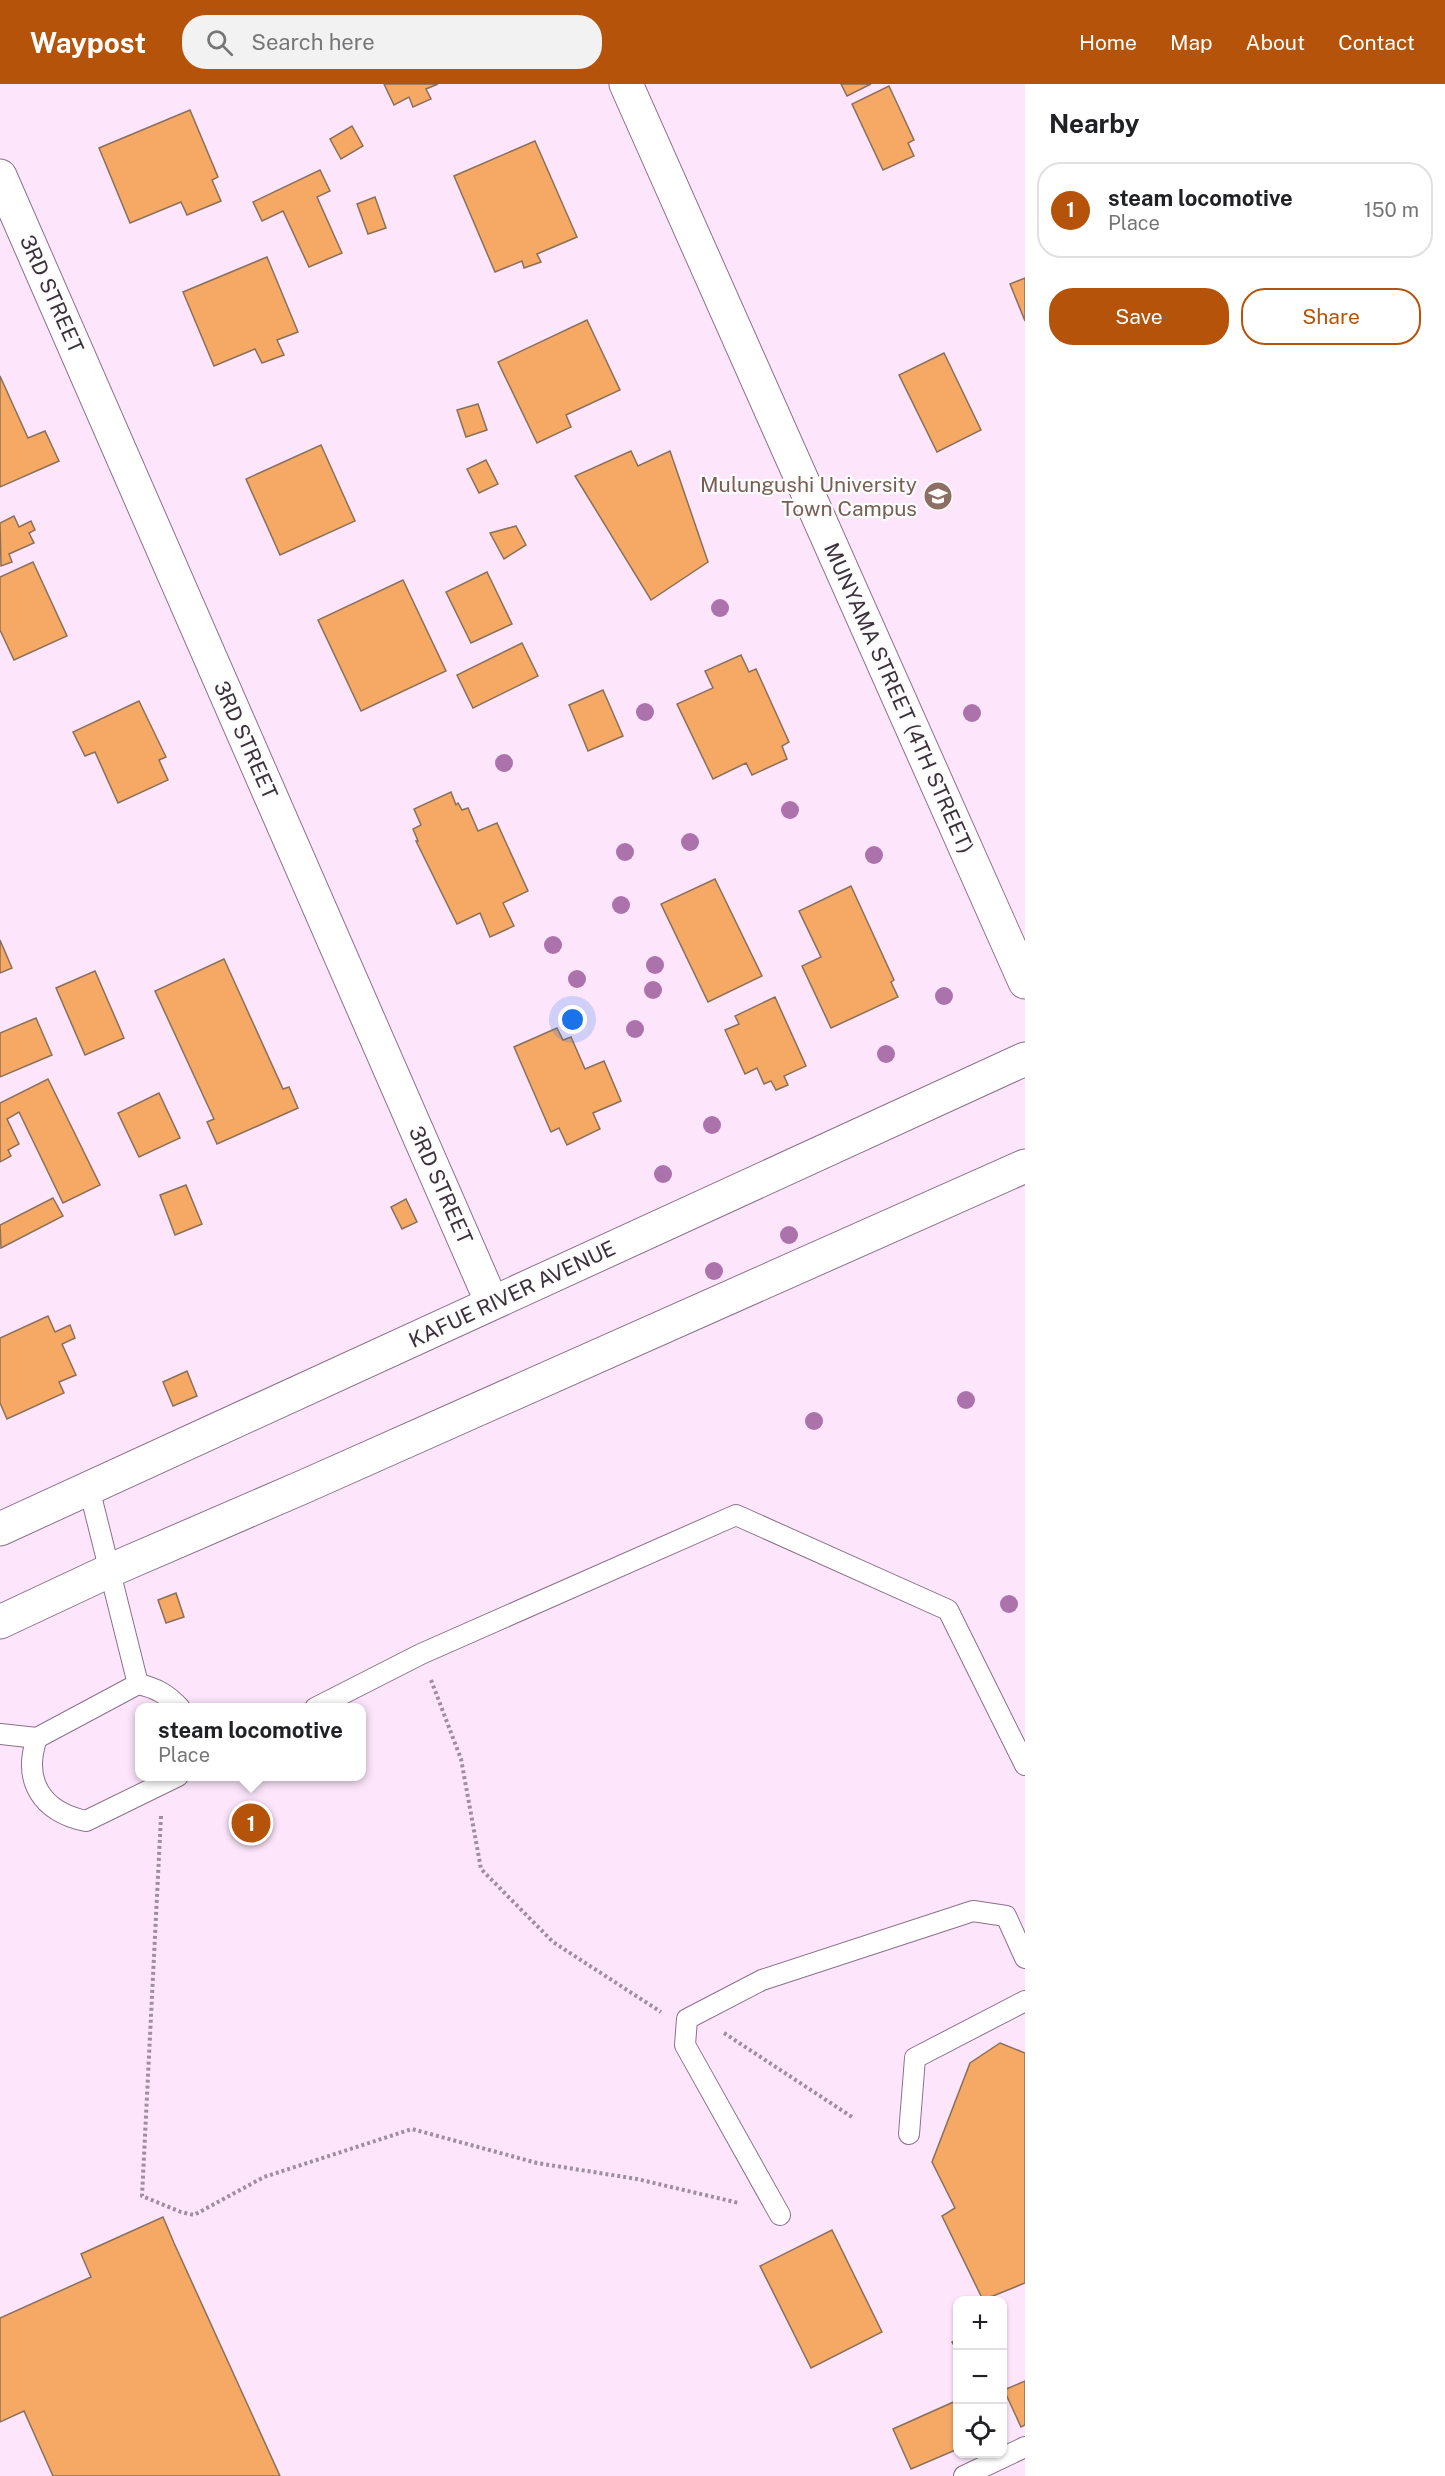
<!DOCTYPE html>
<meta charset="utf-8">
<style>
:root{--surface:#fff;--page:#f2f2f2;--text:#202124;--muted:#757577;--line:#e0e0e0;--accent:#b45309}
body{margin:0;font-family:"Public Sans",sans-serif;background:var(--page);color:var(--text)}
.controls{position:absolute;right:18px;bottom:18px;display:grid;overflow:hidden;border-radius:12px;box-shadow:0 2px 4px #0004}
.controls button{width:54px;height:54px;display:grid;place-items:center;padding:0;border:0;border-bottom:2px solid var(--line);background:var(--surface);color:var(--text);font:30px sans-serif}
.you{position:absolute;left:573px;top:936px;width:21px;height:21px;margin:-15px;border:4px solid #fff;border-radius:50%;background:#1a73e8;box-shadow:0 0 0 9px #1a73e833}
.badge{display:grid;place-items:center;width:39px;height:39px;border-radius:50%;background:var(--accent);color:#fff;font-size:20px;font-weight:700}
.pin{position:absolute;translate:-50% -50%;border:3px solid #fff;box-shadow:0 2px 6px #0006}
.popup{position:absolute;left:135px;top:1619px;width:231px;height:78px;box-sizing:border-box;display:grid;place-content:center;border-radius:12px;background:var(--surface);filter:drop-shadow(0 2px 4px #0005);font-size:20px;white-space:nowrap;color:var(--muted)}
.popup b{font-size:22px;color:var(--text)}
.popup::after{content:'';position:absolute;left:50%;top:100%;margin-left:-12px;border:12px solid transparent;border-top-color:var(--surface)}
.list{margin:0;padding:0;list-style:none}
h2{display:flex;justify-content:space-between;align-items:center;height:78px;margin:0;padding:0 24px;font-size:26px}
h2 small{font-size:20px;font-weight:400;color:var(--muted)}
.list li{display:grid;grid-template-columns:39px 1fr auto;gap:18px;align-items:center;box-sizing:border-box;height:96px;margin:0 12px 12px;padding:0 12px;border:2px solid var(--line);border-radius:24px}
.list b{display:block;font-size:22px;white-space:nowrap}
.list p{margin:0;font-size:20px;white-space:nowrap;color:var(--muted)}
.list em{font-size:20px;font-style:normal;color:var(--muted)}
.actions{display:flex;gap:12px;padding:18px 24px}
.actions a{flex:1;padding:14px 0;border:2px solid var(--accent);border-radius:24px;text-align:center;font-size:21px;color:var(--accent)}
.actions .main{background:var(--accent);color:#fff}
.icon{flex:none;width:33px;height:33px;fill:none;stroke:currentColor;stroke-width:2;stroke-linecap:round;stroke-linejoin:round}
.map{position:relative;flex:none;width:1025px;height:2392px;overflow:hidden}
header{display:flex;align-items:center;gap:36px;box-sizing:border-box;height:84px;padding:0 30px;background:var(--accent);color:#fff}
header strong{font-size:28px}
nav{display:flex;gap:33px;margin-inline-start:auto;font-size:21px}
.search{width:420px;height:54px;background:var(--page);display:flex;align-items:center;gap:15px;box-sizing:border-box;padding:0 21px;border-radius:24px;color:var(--muted);font-size:22px}
main{display:flex}
aside{flex:1;background:var(--surface)}
.map>svg:first-child{display:block}
.building{fill:#f6a865;stroke:#8a705a;stroke-width:1.5}
.lines{fill:none;stroke-linecap:round;stroke-linejoin:round}
.lane-casing{stroke:#8a7189;stroke-width:22}
.street-casing{stroke:#8a7189;stroke-width:35}
.path{stroke:#9f8e9e;stroke-width:4;stroke-dasharray:3 3;stroke-linecap:butt}
.lane{stroke:#fff;stroke-width:20}
.street{stroke:#fff;stroke-width:33}
.tree{fill:#ac72ac}
.labels{text-anchor:middle;dominant-baseline:central;stroke-width:4.5;stroke-linejoin:round;paint-order:stroke}
.street-label{font-size:21px;fill:#3b313b;stroke:#fcfcfc}
.education-label{font-size:21px;fill:#785e54;stroke:#fcfcfc;text-anchor:end}
</style>
<header>
<strong>Waypost</strong>
<div class="search"><svg class="icon" aria-label="search" viewBox="0 0 24 24"><circle cx="10" cy="10" r="6"/><path d="M15 15l6 6"/></svg>Search here</div>
<nav><a>Home</a><a>Map</a><a>About</a><a>Contact</a></nav>
</header>
<main>
<div class="map">
<svg width="1025" height="2392" viewBox="0 0 1025 2392">
<rect width="100%" height="100%" fill="#fde6fc"/>
<!-- building -->
<g class="building">
<path d="M384 0H438L426 5 431 15 413 23 409 13 394 21Z"/>
<path d="M841 0H871L847 12Z"/>
<path d="M889 2 914 56 908 59 914 72 883 86 852 20Z"/>
<path d="M190 26 218 93 212 96 221 117 187 131 181 118 130 139 99 64Z"/>
<path d="M352 42 363 62 341 75 330 55Z"/>
<path d="M535 57 577 153 537 170 541 178 524 184 522 177 495 188 454 92Z"/>
<path d="M320 86 330 107 317 113 342 169 309 183 283 127 262 137 253 118Z"/>
<path d="M375 113 386 144 368 150 357 120Z"/>
<path d="M267 173 298 248 277 256 284 271 262 279 255 265 214 282 183 208Z"/>
<path d="M1025 194V237L1010 200Z"/>
<path d="M587 236 620 306 566 331 571 343 537 359 498 278Z"/>
<path d="M944 269 981 346 937 368 899 291Z"/>
<path d="M0 292 28 354 45 347 59 377 0 403Z"/>
<path d="M478 320 487 346 466 353 457 326Z"/>
<path d="M321 361 355 437 280 471 246 395Z"/>
<path d="M631 367 638 382 670 367 708 478 651 516 575 392Z"/>
<path d="M486 376 498 400 479 409 467 385Z"/>
<path d="M14 432 19 443 31 437 35 446 29 449 34 459 9 470 12 478 1 482 0 439Z"/>
<path d="M516 442 526 461 504 475 490 449Z"/>
<path d="M33 478 67 552 14 576 0 546V493Z"/>
<path d="M487 488 512 540 471 559 446 508Z"/>
<path d="M403 496 446 587 361 627 318 536Z"/>
<path d="M522 559 538 592 473 624 457 591Z"/>
<path d="M741 571 749 588 756 585 789 658 782 662 787 675 752 691 746 679 713 695 677 620 713 604 705 587Z"/>
<path d="M603 606 623 652 588 667 569 621Z"/>
<path d="M139 617 166 673 159 676 168 696 118 719 95 668 85 672 73 648Z"/>
<path d="M451 708 456 721 458 719 462 726 468 724 478 747 497 739 528 807 503 819 514 842 490 853 480 829 457 840 416 757H418L413 745 421 741 414 725Z"/>
<path d="M715 795 762 892 708 918 661 820Z"/>
<path d="M851 802 894 896 891 898 898 913 831 944 802 882 821 873 799 827Z"/>
<path d="M0 856 12 884 0 889Z"/>
<path d="M224 875 283 1005 289 1003 298 1024 217 1060 207 1038 214 1035 155 907Z"/>
<path d="M95 887 124 954 85 971 56 904Z"/>
<path d="M775 913 806 982 784 992 788 1001 776 1006 771 997 764 1000 757 984 745 990 725 946 739 940 735 932Z"/>
<path d="M36 934 52 971 0 993V949Z"/>
<path d="M557 944 563 956 571 953 585 985 604 977 621 1017 593 1029 600 1045 567 1061 559 1044 551 1048 514 963Z"/>
<path d="M48 995 100 1101 63 1119 19 1028 7 1035 19 1060 8 1066 11 1072 0 1078V1019Z"/>
<path d="M159 1009 180 1054 139 1073 118 1029Z"/>
<path d="M186 1101 202 1140 175 1151 160 1111Z"/>
<path d="M53 1114 63 1132 1 1164 0 1141Z"/>
<path d="M406 1115 417 1138 402 1145 391 1123Z"/>
<path d="M48 1232 55 1248 70 1241 75 1254 62 1260 76 1291 59 1298 64 1309 7 1335 0 1319V1254Z"/>
<path d="M187 1287 197 1312 173 1322 163 1298Z"/>
<path d="M176 1509 184 1533 166 1539 158 1516Z"/>
<path d="M1000 1959 1025 1969V2199L983 2216 942 2132 955 2124 932 2078 970 1979Z"/>
<path d="M163 2133 174 2159 280 2392H53L24 2327 0 2338V2234L91 2193 81 2170Z"/>
<path d="M832 2146 882 2248 811 2284 760 2182Z"/>
<path d="M958 2255V2268L952 2258Z"/>
<path d="M1025 2297V2341L1021 2343 1004 2306Z"/>
<path d="M958 2316V2365L911 2385 893 2345Z"/>
</g>
<g class="lines">
<!-- lane casing -->
<g class="lane-casing">
<g id="lane">
<path d="M89 1404 138 1600"/>
<path d="M315 1624 421 1570 736 1431 948 1526 1025 1681"/>
<path d="M0 1650 37 1654 138 1600C156 1604 167 1610 180 1624"/>
<path d="M37 1654C22 1697 42 1728 86 1737L178 1692"/>
<path d="M909 2050 915 1974 1025 1917"/>
<path d="M780 2131 685 1961 687 1935 762 1896 973 1827 1006 1832 1025 1874"/>
<path d="M964 2392 1025 2363"/>
</g>
</g>
<!-- street casing -->
<g class="street-casing">
<g id="street">
<path d="M626 0 1025 898"/>
<path d="M0 92 492 1219"/>
<path d="M0 1445 1025 975"/>
<path d="M0 1538 111 1486 303 1403 1025 1082"/>
</g>
</g>
<!-- path -->
<g class="path">
<path d="M431 1596 461 1675 481 1785 553 1858 661 1928"/>
<path d="M161 1732 142 2112 181 2128 194 2131 264 2093 412 2045 537 2079 637 2095 739 2119"/>
<path d="M724 1949 852 2033"/>
</g>
<!-- lane -->
<use href="#lane" class="lane"/>
<!-- street -->
<use href="#street" class="street"/>
</g>
<!-- trees -->
<g class="tree">
<circle cx="720" cy="524" r="9"/>
<circle cx="645" cy="628" r="9"/>
<circle cx="972" cy="629" r="9"/>
<circle cx="504" cy="679" r="9"/>
<circle cx="790" cy="726" r="9"/>
<circle cx="690" cy="758" r="9"/>
<circle cx="625" cy="768" r="9"/>
<circle cx="874" cy="771" r="9"/>
<circle cx="621" cy="821" r="9"/>
<circle cx="553" cy="861" r="9"/>
<circle cx="655" cy="881" r="9"/>
<circle cx="577" cy="895" r="9"/>
<circle cx="653" cy="906" r="9"/>
<circle cx="944" cy="912" r="9"/>
<circle cx="635" cy="945" r="9"/>
<circle cx="886" cy="970" r="9"/>
<circle cx="712" cy="1041" r="9"/>
<circle cx="663" cy="1090" r="9"/>
<circle cx="789" cy="1151" r="9"/>
<circle cx="714" cy="1187" r="9"/>
<circle cx="966" cy="1316" r="9"/>
<circle cx="814" cy="1337" r="9"/>
<circle cx="1009" cy="1520" r="9"/>
</g>
<!-- icons -->
<defs>
<g id="university-disc" transform="scale(1.5)"><circle r="9.5" fill="#8d6e63" stroke="#fcfcfc"/><path d="M0-5L7-2L0 1L-7-2ZM-4 1L0 2.5L4 1V4Q0 6-4 4Z" fill="#fff"/></g>
</defs>
<g fill-rule="evenodd">
<use href="#university-disc" x="938" y="412"/>
</g>
<g class="labels">
<!-- street labels -->
<g class="street-label">
<text transform="translate(52 210) rotate(66)">3RD STREET</text>
<text transform="translate(899 614) rotate(66)">MUNYAMA STREET (4TH STREET)</text>
<text transform="translate(246 656) rotate(66)">3RD STREET</text>
<text transform="translate(441 1101) rotate(66)">3RD STREET</text>
<text transform="translate(512 1210) rotate(-25)">KAFUE RIVER AVENUE</text>
</g>
<!-- education labels -->
<g class="education-label">
<text x="917" y="400">Mulungushi University<tspan x="917" dy="24">Town Campus</tspan></text>
</g>
</g>
</svg>
<div class="controls">
<button>+</button>
<button>−</button>
<button><svg class="icon" aria-label="locate" viewBox="0 0 24 24"><circle cx="12" cy="12" r="6"/><path d="M12 2v4M12 18v4M2 12h4M18 12h4"/></svg></button>
</div>
<div class="you"></div>
<div class="pin badge" style="left:251px;top:1739px">1</div>
<div class="popup"><b>steam locomotive</b>Place</div>
</div>
<aside>
<h2>Nearby<small></small></h2>
<ul class="list">
<li><span class="badge">1</span><div><b>steam locomotive</b><p>Place</p></div><em>150 m</em></li>
</ul>
<div class="actions"><a class="main">Save</a><a>Share</a></div>
</aside>
</main>
